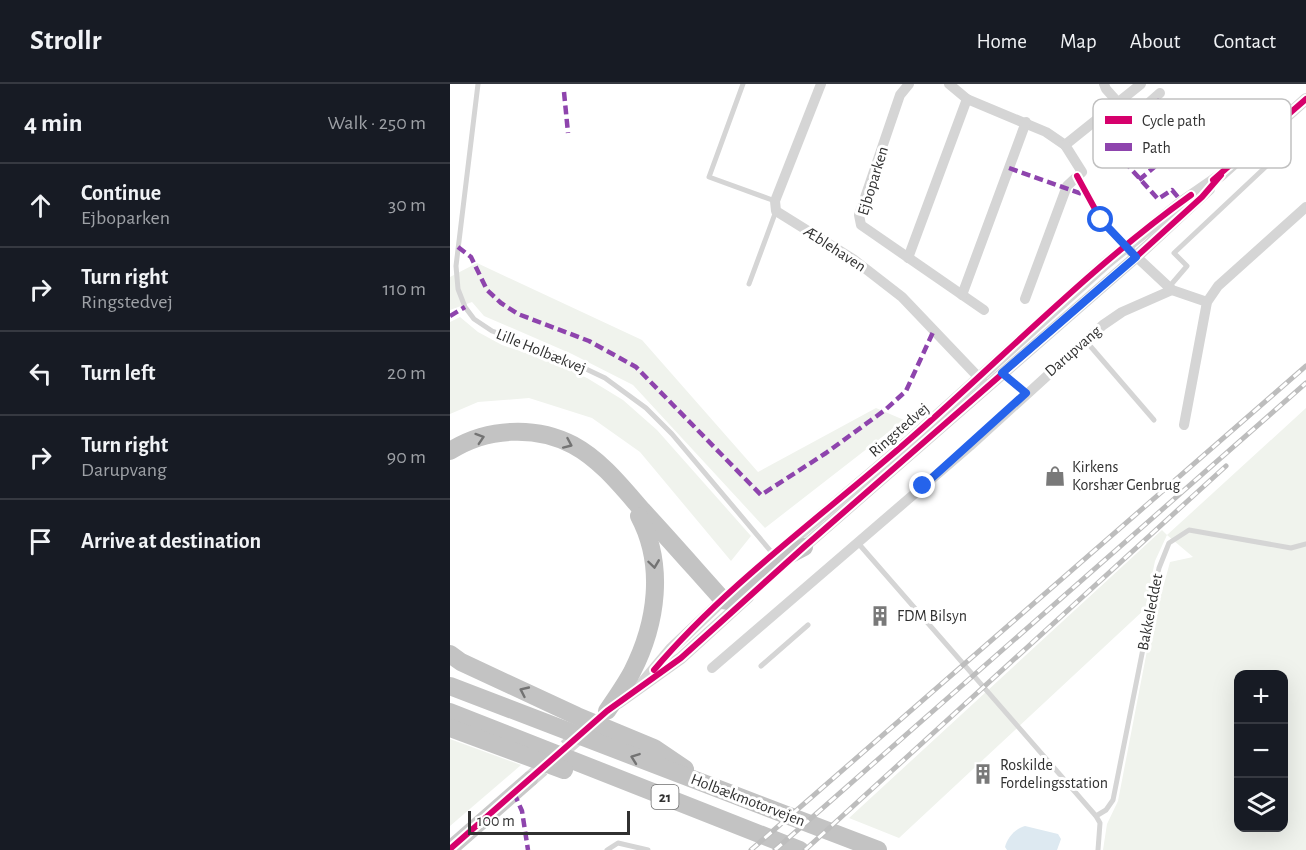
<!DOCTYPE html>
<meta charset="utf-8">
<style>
:root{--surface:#171b24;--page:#242831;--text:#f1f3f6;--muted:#9ea1a6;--line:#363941}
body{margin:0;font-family:"Alegreya Sans",sans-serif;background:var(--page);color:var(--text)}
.controls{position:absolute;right:18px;bottom:18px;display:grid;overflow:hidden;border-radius:12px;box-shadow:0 6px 24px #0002}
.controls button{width:54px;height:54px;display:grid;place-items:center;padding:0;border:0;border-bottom:2px solid var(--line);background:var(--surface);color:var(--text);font:30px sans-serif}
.scale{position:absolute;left:18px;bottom:15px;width:162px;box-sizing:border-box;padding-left:6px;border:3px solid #313131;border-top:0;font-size:16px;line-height:21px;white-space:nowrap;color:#313131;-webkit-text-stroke:4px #fff;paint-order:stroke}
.stop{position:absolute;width:18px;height:18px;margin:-14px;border:4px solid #2563eb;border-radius:50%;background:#fff}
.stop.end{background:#2563eb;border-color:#fff;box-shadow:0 2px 6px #0008}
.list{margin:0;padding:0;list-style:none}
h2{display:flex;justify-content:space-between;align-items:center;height:78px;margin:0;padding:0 24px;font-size:26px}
h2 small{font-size:20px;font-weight:400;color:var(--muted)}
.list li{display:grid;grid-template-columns:39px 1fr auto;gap:18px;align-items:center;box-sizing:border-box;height:84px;padding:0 24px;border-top:2px solid var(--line)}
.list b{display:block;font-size:22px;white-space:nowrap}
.list p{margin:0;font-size:20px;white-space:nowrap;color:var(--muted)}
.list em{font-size:20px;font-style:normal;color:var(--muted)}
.icon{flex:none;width:33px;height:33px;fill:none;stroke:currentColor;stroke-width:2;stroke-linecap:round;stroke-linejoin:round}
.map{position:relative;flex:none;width:856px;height:766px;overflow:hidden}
header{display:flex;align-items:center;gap:36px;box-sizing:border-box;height:84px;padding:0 30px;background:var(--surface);border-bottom:2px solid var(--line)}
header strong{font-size:28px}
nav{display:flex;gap:33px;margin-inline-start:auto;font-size:21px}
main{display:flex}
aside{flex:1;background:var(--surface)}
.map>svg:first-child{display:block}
.green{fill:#f0f3ed;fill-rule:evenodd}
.water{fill:#dde9f1}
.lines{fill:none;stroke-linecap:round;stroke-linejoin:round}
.primary-tunnel{stroke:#d6d6d6;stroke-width:16;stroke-dasharray:16 8;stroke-linecap:butt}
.service{stroke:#d5d5d5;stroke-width:5}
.minor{stroke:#d5d5d5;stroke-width:10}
.tertiary{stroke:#d5d5d5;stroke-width:12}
.primary{stroke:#c9c9c9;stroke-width:16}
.motorway{stroke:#c3c3c3;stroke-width:18}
.rail-casing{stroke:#bdbdbd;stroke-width:5}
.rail{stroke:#fff;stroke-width:3;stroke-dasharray:9;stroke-linecap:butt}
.quiet{stroke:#8e44ad;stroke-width:4.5;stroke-dasharray:9 4.5;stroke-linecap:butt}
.cycleway-casing{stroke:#fff;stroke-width:10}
.cycleway{stroke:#d6006c;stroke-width:6}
.oneway{stroke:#737373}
.route{stroke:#2563eb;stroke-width:8}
.labels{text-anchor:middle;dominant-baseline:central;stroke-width:6;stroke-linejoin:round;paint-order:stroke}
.shield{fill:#fff;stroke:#6f6f6f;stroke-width:1.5}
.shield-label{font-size:15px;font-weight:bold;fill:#313131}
.street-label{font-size:16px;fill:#313131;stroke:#fff}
.poi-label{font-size:16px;fill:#313131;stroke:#fff;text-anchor:start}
.key{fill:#fff;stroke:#c1c1c1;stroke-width:1.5}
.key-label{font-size:16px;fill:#313131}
</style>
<header>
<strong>Strollr</strong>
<nav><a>Home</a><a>Map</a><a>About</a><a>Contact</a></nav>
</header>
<main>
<aside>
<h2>4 min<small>Walk · 250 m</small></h2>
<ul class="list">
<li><svg class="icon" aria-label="ahead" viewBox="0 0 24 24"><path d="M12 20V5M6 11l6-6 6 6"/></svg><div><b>Continue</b><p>Ejboparken</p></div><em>30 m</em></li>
<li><svg class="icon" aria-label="right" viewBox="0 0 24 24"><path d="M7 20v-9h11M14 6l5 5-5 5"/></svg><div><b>Turn right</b><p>Ringstedvej</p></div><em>110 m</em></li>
<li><svg class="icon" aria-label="left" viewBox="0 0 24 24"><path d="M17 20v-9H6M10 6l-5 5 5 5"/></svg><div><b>Turn left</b></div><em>20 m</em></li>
<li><svg class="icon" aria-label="right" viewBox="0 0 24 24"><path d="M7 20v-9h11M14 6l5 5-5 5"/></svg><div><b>Turn right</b><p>Darupvang</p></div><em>90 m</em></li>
<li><svg class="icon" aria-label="arrive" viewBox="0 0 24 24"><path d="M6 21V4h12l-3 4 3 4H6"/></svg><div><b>Arrive at destination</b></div></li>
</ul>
</aside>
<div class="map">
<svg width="856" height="766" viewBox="0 0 856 766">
<rect width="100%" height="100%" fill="#fff"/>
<!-- green -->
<g class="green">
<path d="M27 179 192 256 308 388 426 324 454 336 315 444 183 301 122 270 34 232 22 218 0 226V193Z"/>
<path d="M10 233 28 248 52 261 100 277 137 294 173 316 207 346 301 452 281 477 190 368 142 334 79 314 28 318 0 330V238Z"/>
<path d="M856 324V766H653L657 740 668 717 700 551 720 478 743 473 717 451 705 477 695 525 449 754 399 734 712 446 717 451ZM788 590H834V744H788Z"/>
<path d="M0 655 71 681 0 742Z"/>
</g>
<!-- water -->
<path class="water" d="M575 742 608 750 611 755 607 766H557L555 763C557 754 566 744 575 742Z"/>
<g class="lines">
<!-- primary-tunnel -->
<path class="primary-tunnel" d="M80 695 138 644"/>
<!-- service -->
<g class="service">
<path d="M28 0 6 182 8 205 15 223 24 235 42 247 94 265 155 294 196 324 222 350 324 471"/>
<path d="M293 0 259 93 325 117"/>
<path d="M299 200 326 127"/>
<path d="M719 203 737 182 724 169 823 76"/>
<path d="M635 256 704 336"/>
<path d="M408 459 646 732 650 739 648 766"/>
<path d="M311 582 358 541"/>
<path d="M646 732 656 726 663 716 709 484 719 459 739 446 841 464 856 460"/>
<path d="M157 766 168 759 198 766"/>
</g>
<!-- minor -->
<g class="minor">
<path d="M371 0 325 117 326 127 403 175 452 213 534 299"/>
<path d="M459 0 450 11 409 131 411 141 534 226"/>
<path d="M499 0 517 15 596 48 615 61 691 0"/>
<path d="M654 0 656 5 682 34"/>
<path d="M649 63 710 9"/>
<path d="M458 174 517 15"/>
<path d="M722 206 757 218"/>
<path d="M512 211 576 38"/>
<path d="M575 215 617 102 632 88 615 61"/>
<path d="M734 341 757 218 768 202 856 123"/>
<path d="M262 584 520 362 653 241 672 228 722 206 676 163"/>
</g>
<!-- tertiary -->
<g class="tertiary">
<path d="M349 467 686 173 759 105"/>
<path d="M320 475 461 355 655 180 732 118 771 91 856 15"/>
<path d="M190 602 221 565 277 512"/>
<path d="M168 619 231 574 298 513"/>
</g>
<!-- primary -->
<path class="primary" d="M0 765 80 695"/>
<!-- motorway -->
<g class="motorway">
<path d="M0 367C36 344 85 341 123 361 151 376 172 403 193 427 220 456 246 486 273 516L279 517 291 510 333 474 354 463"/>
<path d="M0 570 11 578 127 632 204 664 235 685"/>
<path d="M0 602 428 766"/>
<path d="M157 627C166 614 175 601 182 588 207 539 215 481 189 432"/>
<path d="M0 628 350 766"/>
<path d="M0 644 114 686"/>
</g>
<!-- rail casing -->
<g class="rail-casing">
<g id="rail">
<path d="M301 766 856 282"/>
<path d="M325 766 856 299"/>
<path d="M355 766 776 382"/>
</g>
</g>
<!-- rail -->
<use href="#rail" class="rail"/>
<!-- quiet -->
<g class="quiet">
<path d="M114 8 118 49"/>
<path d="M656 57 708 115 722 106 732 118"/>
<path d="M559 84 638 112"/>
<path d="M689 96 740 53 705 14"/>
<path d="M8 163 21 173 37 206 51 219 68 230 139 257 186 283 311 411 376 369 435 326 456 307 484 246"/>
<path d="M0 232 15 223"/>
<path d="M64 709 72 727 78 766"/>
</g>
<!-- cycleway casing -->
<g class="cycleway-casing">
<g id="cycleway">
<path d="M627 92 651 136 676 163"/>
<path d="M763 96 856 15"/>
<path d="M204 586C278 499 375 430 460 355 553 274 640 183 741 111"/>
<path d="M0 765 157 627 231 574 354 463 686 173 752 113 771 91"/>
</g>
</g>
<!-- cycleway -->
<use href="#cycleway" class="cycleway"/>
</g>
<!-- one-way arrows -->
<defs><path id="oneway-chevron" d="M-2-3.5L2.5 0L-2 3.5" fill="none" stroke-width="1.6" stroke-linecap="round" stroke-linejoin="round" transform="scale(1.5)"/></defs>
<g class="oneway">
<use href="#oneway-chevron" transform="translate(30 354) rotate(-18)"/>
<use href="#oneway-chevron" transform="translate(118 360) rotate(24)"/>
<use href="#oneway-chevron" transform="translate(204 480) rotate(82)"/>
<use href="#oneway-chevron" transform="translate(74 607) rotate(-155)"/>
<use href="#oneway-chevron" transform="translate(185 674) rotate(-160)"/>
</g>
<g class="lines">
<!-- route -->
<path class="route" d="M473 402 576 309 552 289 686 173 651 136"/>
</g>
<!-- icons -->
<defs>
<g id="shop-bare" transform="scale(1.62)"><path d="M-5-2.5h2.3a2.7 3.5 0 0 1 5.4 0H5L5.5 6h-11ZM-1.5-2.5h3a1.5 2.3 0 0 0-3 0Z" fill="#797979" stroke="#fff" stroke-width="2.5" paint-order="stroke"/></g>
<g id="building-bare" transform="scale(1.62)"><path d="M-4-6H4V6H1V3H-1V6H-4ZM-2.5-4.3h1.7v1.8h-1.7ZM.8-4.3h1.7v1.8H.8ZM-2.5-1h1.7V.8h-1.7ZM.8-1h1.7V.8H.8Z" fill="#797979" stroke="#fff" stroke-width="2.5" paint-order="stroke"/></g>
</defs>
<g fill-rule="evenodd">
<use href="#shop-bare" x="605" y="392"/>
<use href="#building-bare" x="430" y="532"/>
<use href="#building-bare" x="533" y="690"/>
</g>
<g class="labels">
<!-- shield labels -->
<rect class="shield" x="201.5" y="701" width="27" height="24" rx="4.5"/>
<g class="shield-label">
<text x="215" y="713">21</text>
</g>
<!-- street labels -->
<g class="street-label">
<text transform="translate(423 97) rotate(-73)">Ejboparken</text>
<text transform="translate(385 165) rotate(33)">Æblehaven</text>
<text transform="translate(91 267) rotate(22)">Lille Holbækvej</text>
<text transform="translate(623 267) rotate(-41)">Darupvang</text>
<text transform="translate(449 346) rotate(-41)">Ringstedvej</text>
<text transform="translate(700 528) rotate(-79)">Bakkeleddet</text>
<text transform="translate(298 716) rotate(21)">Holbækmotorvejen</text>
</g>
<!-- poi labels -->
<g class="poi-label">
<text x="622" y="383">Kirkens<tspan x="622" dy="18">Korshær Genbrug</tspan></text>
<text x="447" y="532">FDM Bilsyn</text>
<text x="550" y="681">Roskilde<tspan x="550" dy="18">Fordelingsstation</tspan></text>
</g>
</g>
<!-- legend -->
<rect x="643" y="15" width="198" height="69" rx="9" class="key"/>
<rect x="655" y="32" width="27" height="8" fill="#d6006c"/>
<rect x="655" y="59" width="27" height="8" fill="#8e44ad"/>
<g class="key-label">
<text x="692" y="42">Cycle path</text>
<text x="692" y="69">Path</text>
</g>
</svg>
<div class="controls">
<button>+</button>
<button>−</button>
<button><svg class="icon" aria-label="layers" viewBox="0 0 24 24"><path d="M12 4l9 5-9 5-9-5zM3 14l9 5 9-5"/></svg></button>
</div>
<div class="scale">100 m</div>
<div class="stop" style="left:651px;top:136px"></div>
<div class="stop end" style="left:473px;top:402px"></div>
</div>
</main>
